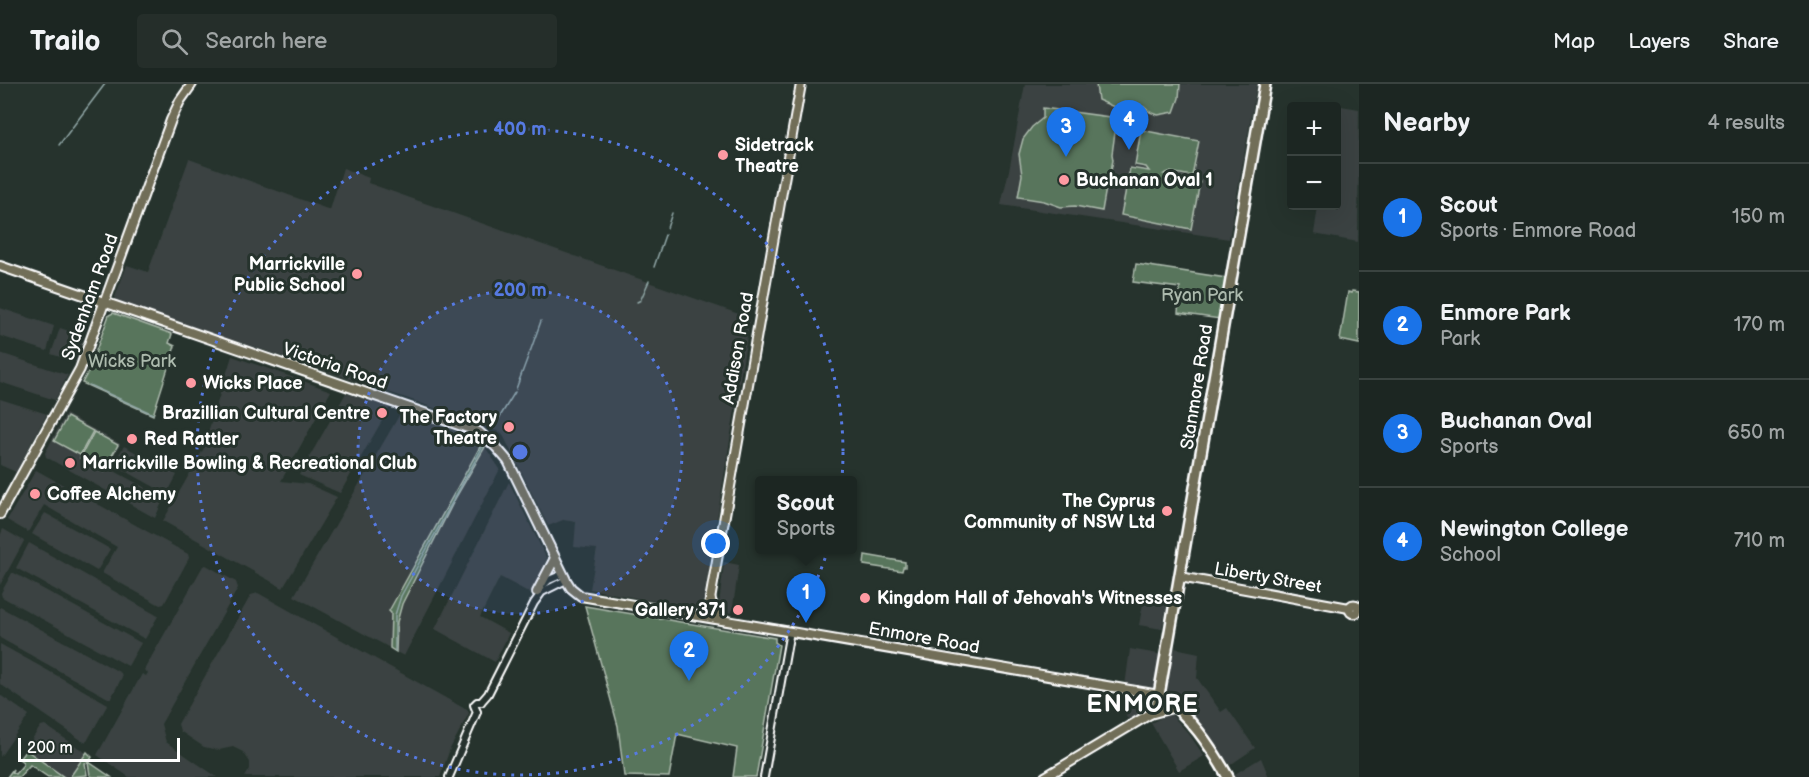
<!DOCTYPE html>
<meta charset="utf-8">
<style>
:root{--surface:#1c2622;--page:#252e2a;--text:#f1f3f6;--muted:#a0a5a5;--line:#3a4340;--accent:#1a73e8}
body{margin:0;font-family:"Balsamiq Sans",sans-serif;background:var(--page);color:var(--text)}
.controls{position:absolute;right:18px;top:18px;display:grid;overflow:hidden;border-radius:6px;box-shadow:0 6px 24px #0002}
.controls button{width:54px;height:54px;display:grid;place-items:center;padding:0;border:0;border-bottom:2px solid var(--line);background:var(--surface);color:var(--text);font:30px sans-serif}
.scale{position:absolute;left:18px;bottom:15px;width:162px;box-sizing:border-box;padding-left:6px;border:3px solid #fff;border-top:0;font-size:16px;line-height:21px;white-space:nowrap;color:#fff;-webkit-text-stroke:4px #26332d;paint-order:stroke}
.you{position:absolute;left:716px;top:460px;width:21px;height:21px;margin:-15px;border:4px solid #fff;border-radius:50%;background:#1a73e8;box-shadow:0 0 0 9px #1a73e833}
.badge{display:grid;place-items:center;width:39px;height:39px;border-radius:50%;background:var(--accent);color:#fff;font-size:20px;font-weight:700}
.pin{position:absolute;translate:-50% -50px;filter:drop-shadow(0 2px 3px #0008)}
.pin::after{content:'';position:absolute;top:32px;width:21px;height:18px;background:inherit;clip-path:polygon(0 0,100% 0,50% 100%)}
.popup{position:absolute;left:755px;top:392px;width:102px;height:78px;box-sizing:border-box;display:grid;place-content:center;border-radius:6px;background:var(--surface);filter:drop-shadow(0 2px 4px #0005);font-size:20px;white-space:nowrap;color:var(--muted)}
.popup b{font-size:22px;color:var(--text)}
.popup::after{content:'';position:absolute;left:50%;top:100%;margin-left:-12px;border:12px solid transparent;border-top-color:var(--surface)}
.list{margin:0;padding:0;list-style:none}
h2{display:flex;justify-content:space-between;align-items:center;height:78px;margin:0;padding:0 24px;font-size:26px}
h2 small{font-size:20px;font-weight:400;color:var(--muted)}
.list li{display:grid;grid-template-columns:39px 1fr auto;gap:18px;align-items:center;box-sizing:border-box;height:108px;padding:0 24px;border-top:2px solid var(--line)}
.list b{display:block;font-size:22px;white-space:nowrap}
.list p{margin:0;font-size:20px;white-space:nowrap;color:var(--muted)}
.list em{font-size:20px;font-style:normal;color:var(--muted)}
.icon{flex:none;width:33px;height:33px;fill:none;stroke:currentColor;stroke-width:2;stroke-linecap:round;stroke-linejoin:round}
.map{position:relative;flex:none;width:1359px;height:693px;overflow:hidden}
header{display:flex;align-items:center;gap:36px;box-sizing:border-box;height:84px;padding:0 30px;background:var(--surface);border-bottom:2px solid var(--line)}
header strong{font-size:28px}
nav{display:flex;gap:33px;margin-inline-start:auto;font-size:21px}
.search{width:420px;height:54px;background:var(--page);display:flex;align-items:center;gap:15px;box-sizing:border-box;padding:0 21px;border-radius:6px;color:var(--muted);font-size:22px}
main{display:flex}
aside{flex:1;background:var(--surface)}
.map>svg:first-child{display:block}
.built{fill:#3b4342}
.green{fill:#58745b;stroke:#acbaad;stroke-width:1.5}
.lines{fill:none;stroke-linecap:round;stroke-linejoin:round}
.stream{stroke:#91a7a7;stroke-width:1.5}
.minor-casing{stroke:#fff;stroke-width:10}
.major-casing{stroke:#fff;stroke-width:12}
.highway-casing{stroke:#fff;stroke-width:14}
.minor{stroke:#26332d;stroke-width:6}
.major{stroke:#716e59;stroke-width:8}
.highway{stroke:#716e59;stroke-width:9}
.ring{fill:none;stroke:#567ae2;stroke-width:3;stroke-dasharray:3 6}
.poi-dot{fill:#ff9aa2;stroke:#26332d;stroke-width:2}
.labels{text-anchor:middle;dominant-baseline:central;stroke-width:6;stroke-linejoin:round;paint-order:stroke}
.poi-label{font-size:18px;font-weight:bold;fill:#fff;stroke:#26332d;text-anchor:start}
.park-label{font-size:18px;fill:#acbaad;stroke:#26332d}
.street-label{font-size:18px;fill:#fff;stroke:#26332d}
.district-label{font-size:24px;font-weight:bold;letter-spacing:1.5px;fill:#fff;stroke:#26332d}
.centre{fill:#567ae2;stroke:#26332d;stroke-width:3}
.ring-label{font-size:18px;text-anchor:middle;font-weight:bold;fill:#567ae2;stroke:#26332d;stroke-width:6;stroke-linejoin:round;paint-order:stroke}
</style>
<header>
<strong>Trailo</strong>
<div class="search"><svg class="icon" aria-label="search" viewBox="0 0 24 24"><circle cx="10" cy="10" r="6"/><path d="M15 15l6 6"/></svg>Search here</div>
<nav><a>Map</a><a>Layers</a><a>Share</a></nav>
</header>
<main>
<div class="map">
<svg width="1359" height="693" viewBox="0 0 1359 693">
<rect width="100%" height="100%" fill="#26332d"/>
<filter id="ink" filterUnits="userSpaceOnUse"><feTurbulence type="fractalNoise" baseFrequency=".0167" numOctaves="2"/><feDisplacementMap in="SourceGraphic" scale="12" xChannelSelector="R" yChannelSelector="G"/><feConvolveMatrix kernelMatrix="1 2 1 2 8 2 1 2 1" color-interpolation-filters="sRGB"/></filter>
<g filter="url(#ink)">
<!-- built -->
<g class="built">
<path d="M1025 0H1257L1229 155 1001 121 1010 82Z"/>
<path d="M1335 21 1359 25 1358 158 1314 150 1318 122H1336Z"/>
<path d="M189 75 330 126 343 84 369 94 368 99 750 234 702 527 590 505 597 465 574 463 576 438 563 436 548 442 502 349 409 315 116 217 115 213 127 181 148 188Z"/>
<path d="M0 224 54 242 47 267 0 252Z"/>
<path d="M60 244 84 252 76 278 51 270Z"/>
<path d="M0 269 68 291 55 316 0 298Z"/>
<path d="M232 272 331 307 281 397 308 400 337 413 283 504 163 437 208 357 209 345Z"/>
<path d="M346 309 390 323 340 409 299 391Z"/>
<path d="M0 315 47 330 16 388 0 381Z"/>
<path d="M404 329 456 347 481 361 389 527 391 528 390 564 294 512 400 330Z"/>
<path d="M66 330 120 360 107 383 164 414 155 434 46 373 45 369Z"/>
<path d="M124 362 177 391 167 410 113 380Z"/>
<path d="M485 363 500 385 404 572 396 568 397 538 402 520 455 415Z"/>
<path d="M36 386 188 470 189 474 164 520 160 521 102 489 117 463 44 421 28 448 7 436Z"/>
<path d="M509 398 547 475 530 509 500 493 480 533 509 549 495 578 435 545Z"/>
<path d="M45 429 110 465 97 487 32 450Z"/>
<path d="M3 445 24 457 0 501V452Z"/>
<path d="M29 459 158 532 145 555 16 484Z"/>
<path d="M724 478 739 481 732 529 726 528 719 520Z"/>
<path d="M206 481 236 498 238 504 161 640 166 658 217 693H129L97 671 142 590 146 592 148 589 144 586 203 482Z"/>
<path d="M12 489H14L141 559 128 582 2 513 1 509Z"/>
<path d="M258 509 467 626 469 629 450 665 440 693H245L250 685V678L243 668 233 663 219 666 204 663 180 647 178 640 251 511Z"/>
<path d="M1145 509 1169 513 1162 545 1139 541Z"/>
<path d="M0 523 121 589 122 593 111 614H108L0 554Z"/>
<path d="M0 560 108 620 87 657 84 658 0 600Z"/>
<path d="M1175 564 1199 569 1197 594 1221 628 1227 624 1255 664 1230 681 1191 627 1169 607 1154 603 1149 625 1130 635 1127 634 1122 624 1130 565 1158 570Z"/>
<path d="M0 611 29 631 0 673Z"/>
<path d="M1170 629 1189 650 1204 672 1179 687 1151 639Z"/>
<path d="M45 641 86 669 70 693H64L25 665 41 642Z"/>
<path d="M1261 674 1269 693H1236L1235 690Z"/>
</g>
<!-- green -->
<g class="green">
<path d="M1096 0H1180L1179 14 1174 28 1158 31 1150 28 1144 23 1125 20 1114 23 1098 16Z"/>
<path d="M1043 24 1117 34 1112 70 1113 76 1110 92 1107 98 1102 127 1075 122 1061 123 1044 117 1018 113 1022 91 1019 70 1023 55 1032 43 1043 34Z"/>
<path d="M1141 46 1199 57 1192 92 1169 88 1164 90 1200 98 1191 145 1121 131 1130 84 1149 87 1146 83 1135 81Z"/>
<path d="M1136 180 1226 194 1220 235 1178 229 1180 204 1133 198Z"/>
<path d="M1352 207 1359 208V260L1340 256 1348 208 1352 209Z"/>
<path d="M113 229 172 250 169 259 175 262 153 331 82 299 89 286 109 231Z"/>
<path d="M67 333 93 347 80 371 54 357Z"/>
<path d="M94 348 118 361 103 387 80 374Z"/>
<path d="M481 361 485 363 455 415 402 520 397 538 396 568 390 564 391 529 389 527Z"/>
<path d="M865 471 905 478V483H903L902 487 864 481Z"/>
<path d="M585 522 775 554V558L779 561 756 693H733L737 664 677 650 669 693 624 692 618 642Z"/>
<path d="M26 666 64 693H48L30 681 19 693H7L13 685 12 688 15 690 23 681V678L19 675Z"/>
<path d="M87 668 92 673 89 678 111 693H93L90 691 88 678 85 679 87 691 70 693Z"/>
</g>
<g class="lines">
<!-- stream -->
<g class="stream">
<path d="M59 61 105 0"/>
<path d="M667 144 672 129"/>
<path d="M654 183 665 151"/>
<path d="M641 215 649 197"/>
<path d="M637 218 641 216"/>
<path d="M530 268 541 237"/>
<path d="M89 301 153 330"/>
<path d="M516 305 529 270"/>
<path d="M493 344 515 308"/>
<path d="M395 567V531L401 512 482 364"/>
</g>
<!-- minor casing -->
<g class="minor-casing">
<g id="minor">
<path d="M541 504 549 496 563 490"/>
<path d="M481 618 488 610 534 519 542 508 566 496"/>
<path d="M477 628 474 621 477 618H481"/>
<path d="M449 693 477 628"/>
<path d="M764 693 790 547"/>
</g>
</g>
<!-- major casing -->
<g class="major-casing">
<g id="major">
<path d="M0 182 479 348 496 363 508 377 566 496 571 504 581 512 1159 611 1156 622 1150 630 1045 693"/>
<path d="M0 430 80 285 171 36 180 17 192 0"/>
<path d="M1180 493 1349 524"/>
<path d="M537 508 555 474"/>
<path d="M710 514 715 526 724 535"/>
<circle cx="1354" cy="525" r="4.5"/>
<path d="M707 533 801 0"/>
<path d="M1150 630 1176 623"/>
</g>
</g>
<!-- highway casing -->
<g class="highway-casing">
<path id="highway" d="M1228 693C1211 663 1189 629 1159 611L1265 0"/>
</g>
<!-- minor -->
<use href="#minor" class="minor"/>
<!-- major -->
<use href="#major" class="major"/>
<!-- highway -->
<use href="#highway" class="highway"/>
</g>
</g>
<!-- distance rings -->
<circle cx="520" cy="368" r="162" fill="#567ae2" fill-opacity=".12"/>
<g class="ring">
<circle cx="520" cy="368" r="162"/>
<circle cx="520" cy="368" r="323"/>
</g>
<!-- markers -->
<g class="poi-dot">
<circle cx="723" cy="71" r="6"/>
<circle cx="1064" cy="96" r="6"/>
<circle cx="357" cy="190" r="6"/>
<circle cx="191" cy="299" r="6"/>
<circle cx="382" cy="329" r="6"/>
<circle cx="509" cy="343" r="6"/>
<circle cx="132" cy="355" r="6"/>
<circle cx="70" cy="379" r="6"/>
<circle cx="35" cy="410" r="6"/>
<circle cx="1167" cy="427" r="6"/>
<circle cx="865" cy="514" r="6"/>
<circle cx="738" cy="526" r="6"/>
</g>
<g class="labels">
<!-- poi labels -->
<g class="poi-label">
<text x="735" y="61">Sidetrack<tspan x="735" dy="21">Theatre</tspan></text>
<text x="1076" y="96">Buchanan Oval 1</text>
<text x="345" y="180" text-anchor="end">Marrickville<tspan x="345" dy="21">Public School</tspan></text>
<text x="203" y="299">Wicks Place</text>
<text x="370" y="329" text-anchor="end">Brazillian Cultural Centre</text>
<text x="497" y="333" text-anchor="end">The Factory<tspan x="497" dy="21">Theatre</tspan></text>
<text x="144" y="355">Red Rattler</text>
<text x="82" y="379">Marrickville Bowling &amp; Recreational Club</text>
<text x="47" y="410">Coffee Alchemy</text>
<text x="1155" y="417" text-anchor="end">The Cyprus<tspan x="1155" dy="21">Community of NSW Ltd</tspan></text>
<text x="877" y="514">Kingdom Hall of Jehovah's Witnesses</text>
<text x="726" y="526" text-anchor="end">Gallery 371</text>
</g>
<!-- park labels -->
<g class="park-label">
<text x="1202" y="211">Ryan Park</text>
<text x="132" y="277">Wicks Park</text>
</g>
<!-- street labels -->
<g class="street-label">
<text transform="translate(90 213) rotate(-70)">Sydenham Road</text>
<text transform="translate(738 264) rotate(-80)">Addison Road</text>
<text transform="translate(335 282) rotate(19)">Victoria Road</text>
<text transform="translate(1197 303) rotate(-81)">Stanmore Road</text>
<text transform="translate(1268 494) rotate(10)">Liberty Street</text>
<text transform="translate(924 554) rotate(10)">Enmore Road</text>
</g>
<!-- district labels -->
<g class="district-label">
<text x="1143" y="620">ENMORE</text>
</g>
</g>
<circle cx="520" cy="368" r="9" class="centre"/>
<g class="ring-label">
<text x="520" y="51">400 m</text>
<text x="520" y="212">200 m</text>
</g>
</svg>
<div class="controls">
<button>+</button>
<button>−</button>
</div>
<div class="scale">200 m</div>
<div class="you"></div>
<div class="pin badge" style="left:806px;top:539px">1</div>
<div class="popup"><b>Scout</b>Sports</div>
<div class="pin badge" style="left:689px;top:597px">2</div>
<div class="pin badge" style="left:1066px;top:73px">3</div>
<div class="pin badge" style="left:1129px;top:66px">4</div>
</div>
<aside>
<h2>Nearby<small>4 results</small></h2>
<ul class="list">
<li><span class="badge">1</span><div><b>Scout</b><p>Sports · Enmore Road</p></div><em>150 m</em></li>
<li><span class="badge">2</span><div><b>Enmore Park</b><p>Park</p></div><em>170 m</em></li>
<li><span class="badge">3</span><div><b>Buchanan Oval</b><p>Sports</p></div><em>650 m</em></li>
<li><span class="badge">4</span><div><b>Newington College</b><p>School</p></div><em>710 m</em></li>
</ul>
</aside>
</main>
